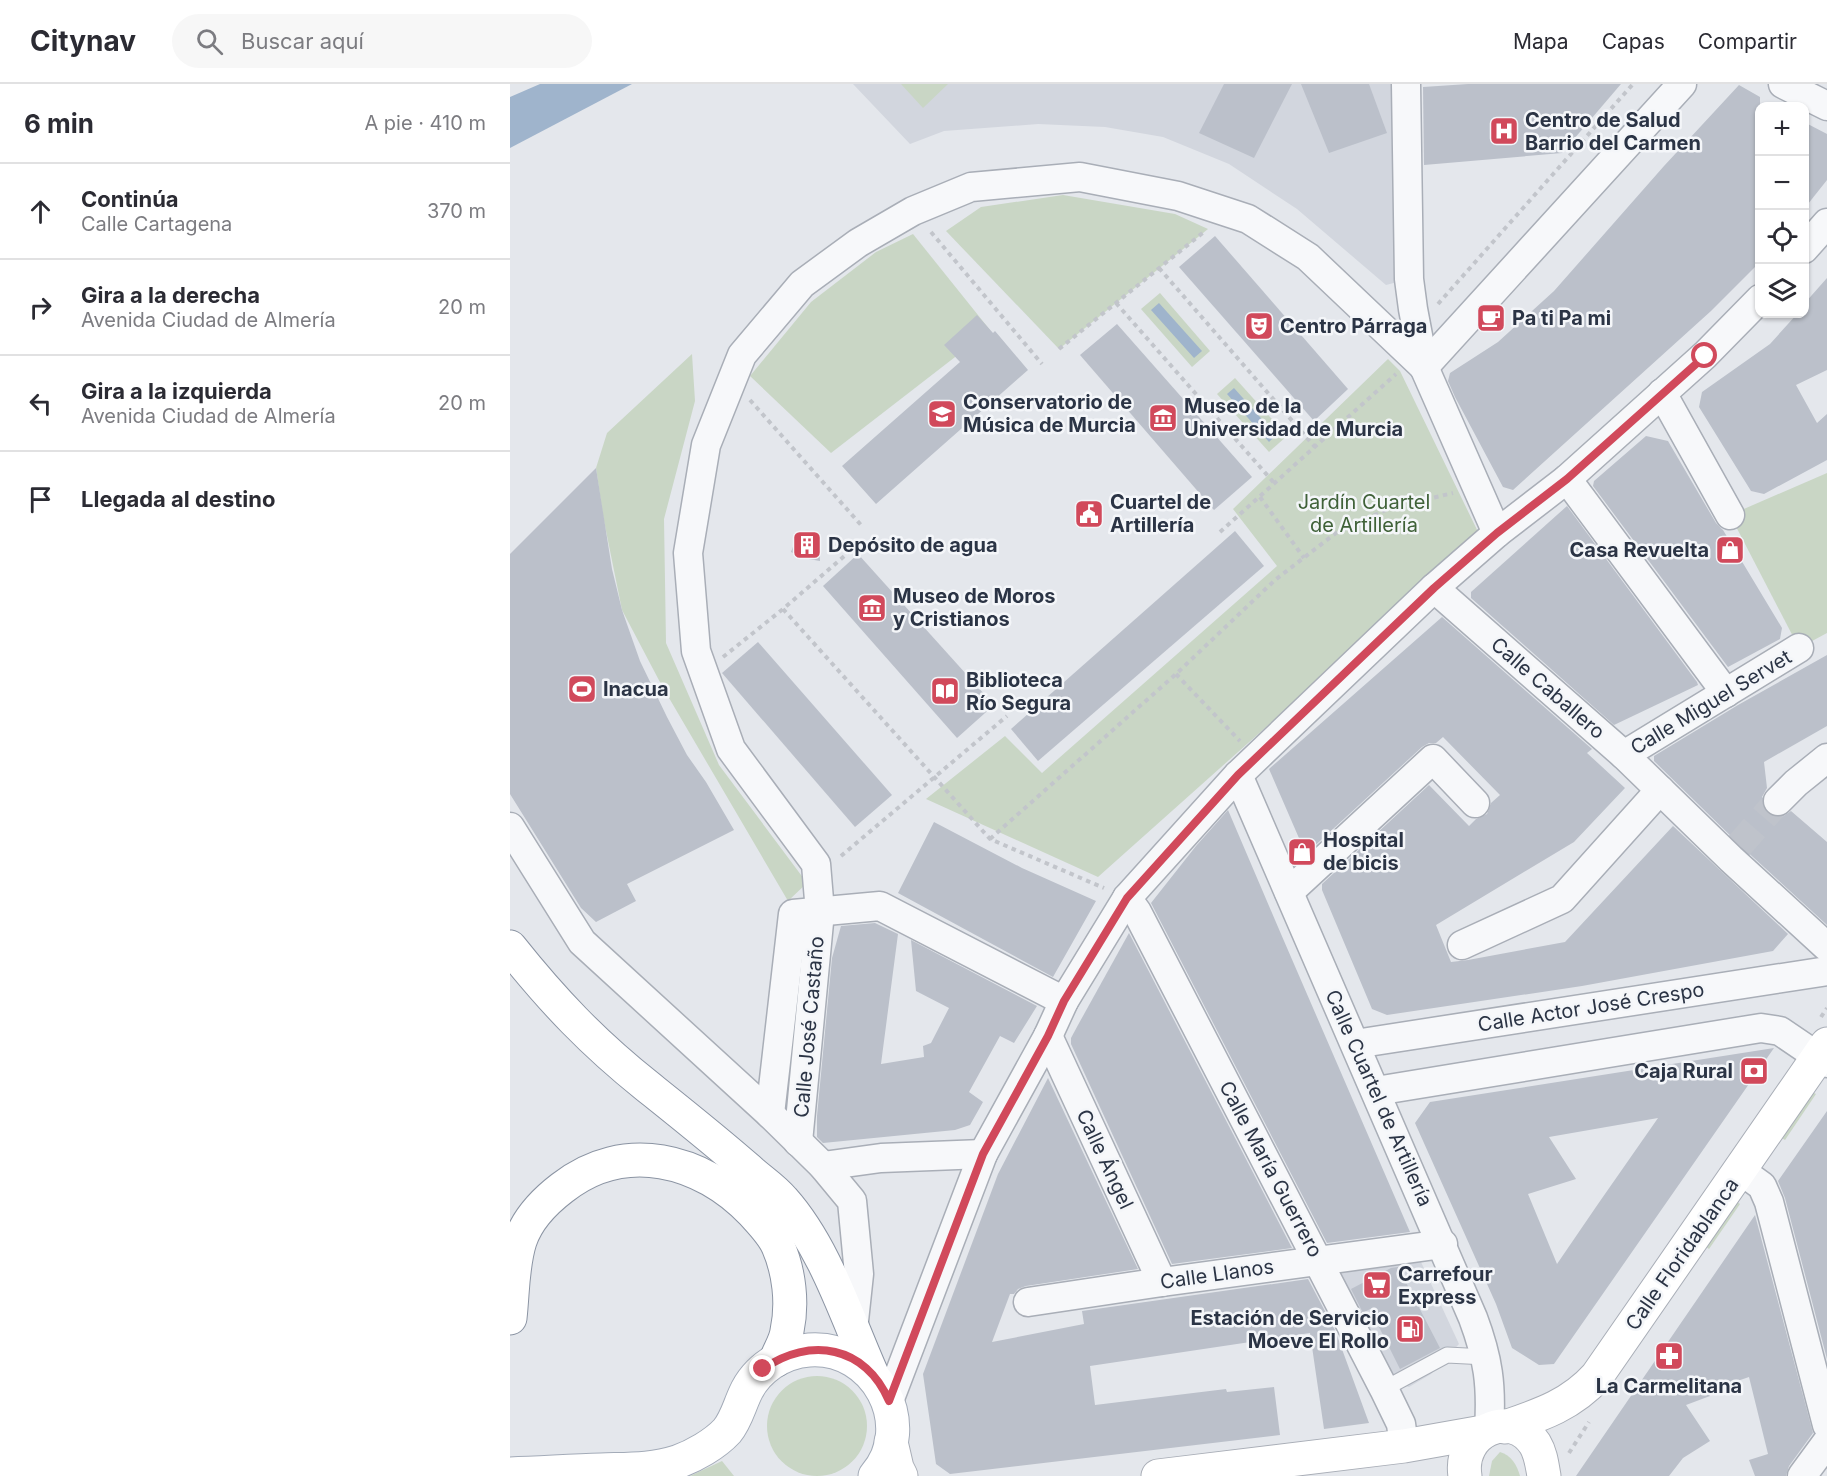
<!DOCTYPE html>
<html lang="es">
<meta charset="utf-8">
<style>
:root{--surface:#fff;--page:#f7f7f7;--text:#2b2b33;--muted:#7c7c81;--line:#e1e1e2}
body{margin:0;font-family:Inter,sans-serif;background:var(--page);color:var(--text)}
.controls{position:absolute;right:18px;top:18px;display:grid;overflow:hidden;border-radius:12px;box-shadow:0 2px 4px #0004}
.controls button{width:54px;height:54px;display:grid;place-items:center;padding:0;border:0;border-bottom:2px solid var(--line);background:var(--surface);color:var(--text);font:30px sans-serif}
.stop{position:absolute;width:18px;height:18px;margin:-14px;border:4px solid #d1495b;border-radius:50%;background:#fff}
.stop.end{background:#d1495b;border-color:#fff;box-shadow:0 2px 6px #0008}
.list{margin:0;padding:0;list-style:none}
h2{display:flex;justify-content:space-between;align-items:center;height:78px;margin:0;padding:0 24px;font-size:26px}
h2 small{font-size:20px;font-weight:400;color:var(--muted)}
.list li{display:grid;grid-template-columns:39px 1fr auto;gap:18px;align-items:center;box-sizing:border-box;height:96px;padding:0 24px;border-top:2px solid var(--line)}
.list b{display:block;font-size:22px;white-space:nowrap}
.list p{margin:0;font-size:20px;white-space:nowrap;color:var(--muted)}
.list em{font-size:20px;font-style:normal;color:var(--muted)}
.icon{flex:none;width:33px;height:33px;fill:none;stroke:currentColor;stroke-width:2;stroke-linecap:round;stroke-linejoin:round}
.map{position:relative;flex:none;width:1317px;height:1392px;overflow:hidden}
header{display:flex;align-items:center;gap:36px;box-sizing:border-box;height:84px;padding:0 30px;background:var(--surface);border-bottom:2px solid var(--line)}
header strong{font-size:28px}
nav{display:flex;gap:33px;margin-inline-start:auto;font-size:21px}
.search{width:420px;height:54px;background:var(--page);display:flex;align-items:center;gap:15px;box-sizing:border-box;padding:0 21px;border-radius:33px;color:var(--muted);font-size:22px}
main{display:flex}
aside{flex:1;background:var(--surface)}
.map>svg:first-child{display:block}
.built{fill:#d2d6de}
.green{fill:#c9d6c5}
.water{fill:#9fb4cc}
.building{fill:#bbc0ca;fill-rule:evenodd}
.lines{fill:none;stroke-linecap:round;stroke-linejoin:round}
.street-tunnel{stroke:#bfc3cb;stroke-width:28;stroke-dasharray:28 14;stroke-linecap:butt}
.lane-casing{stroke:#a9aeb7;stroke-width:17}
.street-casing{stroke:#a9aeb7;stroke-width:31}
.secondary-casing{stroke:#a9aeb7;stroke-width:35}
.primary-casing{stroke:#a3abb8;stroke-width:35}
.highway-casing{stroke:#8b94a3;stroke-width:35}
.path{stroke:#c2c5cb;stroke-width:4;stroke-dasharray:4.5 4.5;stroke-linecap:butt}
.lane{stroke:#f7f8fa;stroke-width:15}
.street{stroke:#f7f8fa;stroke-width:28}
.secondary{stroke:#fff;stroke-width:33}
.primary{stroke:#fff;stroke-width:33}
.highway{stroke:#fff;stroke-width:33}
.route{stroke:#d1495b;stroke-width:8}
.labels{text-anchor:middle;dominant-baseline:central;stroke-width:5;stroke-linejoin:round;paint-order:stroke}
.poi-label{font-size:20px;font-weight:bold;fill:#2b3445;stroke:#f4f6f9;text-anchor:start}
.park-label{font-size:20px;fill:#3f6138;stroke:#f4f6f9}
.street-label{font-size:20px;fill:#2b3445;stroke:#f4f6f9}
</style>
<header>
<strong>Citynav</strong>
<div class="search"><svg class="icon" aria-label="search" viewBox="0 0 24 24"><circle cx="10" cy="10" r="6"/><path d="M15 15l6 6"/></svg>Buscar aquí</div>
<nav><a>Mapa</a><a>Capas</a><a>Compartir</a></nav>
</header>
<main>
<aside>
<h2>6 min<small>A pie · 410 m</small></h2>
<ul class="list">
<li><svg class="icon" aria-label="ahead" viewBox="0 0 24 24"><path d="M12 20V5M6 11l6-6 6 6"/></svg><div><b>Continúa</b><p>Calle Cartagena</p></div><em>370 m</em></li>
<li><svg class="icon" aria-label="right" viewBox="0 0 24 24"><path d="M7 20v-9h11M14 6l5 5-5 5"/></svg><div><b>Gira a la derecha</b><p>Avenida Ciudad de Almería</p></div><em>20 m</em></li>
<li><svg class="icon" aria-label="left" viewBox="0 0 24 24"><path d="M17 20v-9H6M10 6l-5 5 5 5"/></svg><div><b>Gira a la izquierda</b><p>Avenida Ciudad de Almería</p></div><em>20 m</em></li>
<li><svg class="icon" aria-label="arrive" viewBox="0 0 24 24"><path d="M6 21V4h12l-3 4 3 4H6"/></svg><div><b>Llegada al destino</b></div></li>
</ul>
</aside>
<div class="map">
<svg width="1317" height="1392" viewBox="0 0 1317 1392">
<rect width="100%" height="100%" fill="#e4e7ec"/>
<!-- built -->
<g class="built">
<path d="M343 0H894L899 195 876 201 787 125 719 80 653 53 595 43 528 40 434 47 400 60Z"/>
<path d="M911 1178 949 1260 921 1290 899 1303 885 1299 830 1189Z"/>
</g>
<!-- green -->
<g class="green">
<path d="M391 0H438L413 24Z"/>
<path d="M553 111 665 130 698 145 549 265 436 147 471 123Z"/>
<path d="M403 150 480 246 321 369 240 292 301 218 366 168Z"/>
<path d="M650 209 700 267 682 283 631 225Z"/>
<path d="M182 270 185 317 154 435 156 559 209 681 297 799 278 817 152 602 112 526 93 432 86 384 97 349Z"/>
<path d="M878 275 890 287 970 452 588 793 416 715 495 652 532 689 767 482 723 425Z"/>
<path d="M725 294 777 352 759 368 707 310Z"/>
<path d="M1317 389V549L1289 564 1220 431Z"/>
<path d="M1302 1008 1306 1010 1275 1056 1270 1053Z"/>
<path d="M1226 1117 1230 1120 1199 1165 1195 1162Z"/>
<circle cx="307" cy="1342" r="50"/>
<path d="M990 1368C1001 1371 1007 1381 1010 1392H979L982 1377Z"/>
<path d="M212 1377 224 1392H180Z"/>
</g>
<!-- water -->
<g class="water">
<path d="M30 0H122L0 64V13Z"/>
<path d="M649 219 692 267 684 274 641 226Z"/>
<path d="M724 304 766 351 759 358 717 310Z"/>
</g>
<!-- building -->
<g class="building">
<path d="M714 0H782L744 74 689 49Z"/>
<path d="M791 0H859L877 49 819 69Z"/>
<path d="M958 0H1111L1052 69 914 81 913 3Z"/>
<path d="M1229 1 1250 13V178L1201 227 1003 406 993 403 945 313 938 297 940 289 988 258 1044 207 1154 82Z"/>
<path d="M1294 38 1317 50V96L1294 125Z"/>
<path d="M705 152 838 305 804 337 669 183Z"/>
<path d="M1317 194V286L1286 301 1307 339 1317 330V376L1254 410 1241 407 1189 323 1192 308 1260 260 1287 230H1294V220Z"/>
<path d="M467 231 483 249 485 247 518 286 366 420 332 382 450 278 434 261Z"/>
<path d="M607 240 742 393 704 426 570 271Z"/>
<path d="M1136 352 1158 357 1206 439 1213 446 1272 544 1270 555 1218 583 1083 402 1084 397Z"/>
<path d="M86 384 102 485 112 526 130 577 157 633 177 671 196 698 224 746 117 800 126 817 86 838 71 824 0 710V470Z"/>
<path d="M1057 422 1187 598 1188 601 1104 641 961 514V508Z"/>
<path d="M299 447 309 455 310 477 293 474 281 468 287 452Z"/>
<path d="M725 447 754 482 528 677 501 645Z"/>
<path d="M348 470 484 621 447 654 313 502Z"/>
<path d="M932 533 1082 665 1077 669 1115 704 1064 758 926 841 941 878 958 876 1055 858 1163 742 1278 850 1263 867 1072 902 877 931 862 925 812 806V800L919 701 959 742 966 735 977 730 981 719 990 711 933 653 926 659H919L912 663 797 769 795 768 759 685Z"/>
<path d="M248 558 382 711 345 743 212 589Z"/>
<path d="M1317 571V642L1254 678 1257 704 1252 713V722L1257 729 1263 733H1272L1281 727 1317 758V841L1232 763 1144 677V672L1228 621Z"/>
<path d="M718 726 771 850 900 1148 817 1159 641 819 686 762Z"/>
<path d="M424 738 512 784 586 817 543 893 388 809Z"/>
<path d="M365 839 388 850 371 980 414 973 413 962 421 959 439 924 406 907 401 856 527 922 504 959 490 952 459 1008 473 1018 460 1041 445 1046 313 1059 307 1053V1032L322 874 331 842Z"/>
<path d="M619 849 782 1164 662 1180 561 960V954L568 941Z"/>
<path d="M1264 964 1044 1280 1029 1281 1002 1264 986 1220 905 1039 920 1018ZM1148 1034 1088 1120 1047 1180 1018 1110 1066 1095 1039 1053Z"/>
<path d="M538 994 628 1185 516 1202 508 1205 504 1210H500L482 1258 574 1240 572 1227 798 1195 825 1246 859 1339 814 1345 800 1249 580 1282 585 1321 716 1305 717 1308 764 1303 770 1351 440 1390 426 1380 413 1290 488 1090Z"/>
<path d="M1317 1027V1275L1275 1114 1268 1097Z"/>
<path d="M1245 1131 1303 1349 1279 1382 1276 1392H1245L1239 1376 1258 1370 1239 1293 1198 1307 1200 1312 1176 1321 1200 1357 1173 1374 1159 1392H1066Z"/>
<path d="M888 1183 930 1264 890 1285 860 1225 853 1229 841 1205 881 1184Z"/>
</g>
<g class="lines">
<!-- street-tunnel -->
<path class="street-tunnel" d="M1226 765 1268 717"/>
<!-- lane casing -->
<g class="lane-casing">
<path id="lane" d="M874 1305 937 1271 976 1273"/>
</g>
<!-- street casing -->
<g class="street-casing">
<g id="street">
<path d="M896 0 899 195 903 225 914 283 987 449"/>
<path d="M1273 0 1317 22"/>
<path d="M1294 165 1317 139"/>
<path d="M914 283 1172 0"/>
<path d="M1152 309 1220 431"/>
<path d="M1057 395 1216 609"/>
<path d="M924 504 1114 671 1221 775 1317 863"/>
<path d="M1114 671 1289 564"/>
<path d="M728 691 963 1234C978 1274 982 1301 979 1345"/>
<path d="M1268 717 1286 699 1317 674"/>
<path d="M0 743 72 858 260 1030 313 1082 342 1117 349 1190 343 1246"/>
<path d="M779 808 923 675 965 719"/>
<path d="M617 814 627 828 874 1305 891 1340 894 1362"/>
<path d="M952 861 1052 815 1150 706"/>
<path d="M538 952 652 1198"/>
<path d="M845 960 1317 887"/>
<path d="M866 1007 1251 944 1270 947 1317 979"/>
<path d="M260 1030 283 830 370 822 554 917"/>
<path d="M288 1058 310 828 306 780 221 665 186 567 178 469 196 361 232 271 292 200 348 159 403 127 461 103 570 93 668 112 738 135 798 173 914 283"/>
<path d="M313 1082 371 1074 473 1070"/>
<path d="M1230 1086 1252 1102 1259 1118 1317 1341"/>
<path d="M518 1218 652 1198 933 1160"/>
<path d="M379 1317 473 1070 538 952 554 917 617 814 728 691 924 504 987 449 1057 395 1195 271 1250 215"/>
<path d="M1292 1392 1317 1358"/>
</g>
</g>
<!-- secondary casing -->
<g class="secondary-casing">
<g id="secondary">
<path d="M995 1343C1030 1331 1061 1321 1087 1292L1317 960"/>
<path d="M381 1358 387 1384 391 1392"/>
<path d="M648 1392 894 1362 973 1348"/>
<path d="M955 1392C948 1348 1001 1323 1025 1360 1031 1370 1032 1381 1034 1392"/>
</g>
</g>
<!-- primary casing -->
<g class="primary-casing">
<path id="primary" d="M0 1390C30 1389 60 1387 91 1386 116 1385 142 1386 167 1378 184 1372 205 1360 217 1347 226 1336 229 1323 235 1310 246 1285 272 1268 299 1266 365 1261 409 1341 365 1392"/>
</g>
<!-- highway casing -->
<g class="highway-casing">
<g id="highway">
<path d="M0 863C43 917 83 959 137 1002 172 1030 206 1057 239 1086 250 1096 264 1105 273 1116 315 1163 337 1234 362 1290"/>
<path d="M0 1234C3 1208 2 1182 10 1157 17 1136 35 1117 52 1104 114 1055 192 1075 243 1129 252 1139 263 1150 268 1162 279 1187 283 1219 277 1247 276 1257 269 1267 266 1276"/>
</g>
</g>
<!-- path -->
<g class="path">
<path d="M421 148 532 280"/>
<path d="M649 184 805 363"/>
<path d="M606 219 765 400"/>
<path d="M928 220 1123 0"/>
<path d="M549 265 695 147"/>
<path d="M240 316 351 441"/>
<path d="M750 413 794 474"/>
<path d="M710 448 886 290"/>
<path d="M273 525 480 755 594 804"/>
<path d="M213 573 273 525 346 462"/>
<path d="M666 590 730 657"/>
<path d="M480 755 666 590 765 496 826 449 880 424 943 409"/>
<path d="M331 772 497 632"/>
<path d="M1311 933 1317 924"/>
<path d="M1059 1369 1079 1338"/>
</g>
<!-- lane -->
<use href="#lane" class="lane"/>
<!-- street -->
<use href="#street" class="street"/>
<!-- secondary -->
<use href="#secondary" class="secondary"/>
<!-- primary -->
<use href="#primary" class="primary"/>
<!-- highway -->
<use href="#highway" class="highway"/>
</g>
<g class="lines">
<!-- route -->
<path class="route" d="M253 1285C300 1252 356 1262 379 1317L473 1070 538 952 554 917 617 814 728 691 924 504 987 449 1057 395 1195 272"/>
</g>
<!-- icons -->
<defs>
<g id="hospital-square" transform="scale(1.5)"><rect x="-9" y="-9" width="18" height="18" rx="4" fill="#d1495b" stroke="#f4f6f9"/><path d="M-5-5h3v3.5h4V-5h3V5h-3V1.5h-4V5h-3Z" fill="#fff"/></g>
<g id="cafe-square" transform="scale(1.5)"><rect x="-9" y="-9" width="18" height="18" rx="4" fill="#d1495b" stroke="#f4f6f9"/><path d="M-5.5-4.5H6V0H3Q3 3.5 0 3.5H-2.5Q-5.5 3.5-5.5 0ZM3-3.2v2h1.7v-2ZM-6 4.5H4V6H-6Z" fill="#fff"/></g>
<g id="theatre-square" transform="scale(1.5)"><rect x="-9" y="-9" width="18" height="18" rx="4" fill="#d1495b" stroke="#f4f6f9"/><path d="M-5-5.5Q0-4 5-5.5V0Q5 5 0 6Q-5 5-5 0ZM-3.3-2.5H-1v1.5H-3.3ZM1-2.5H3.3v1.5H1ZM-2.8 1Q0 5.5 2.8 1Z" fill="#fff"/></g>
<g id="university-square" transform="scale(1.5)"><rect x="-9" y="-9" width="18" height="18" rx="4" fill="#d1495b" stroke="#f4f6f9"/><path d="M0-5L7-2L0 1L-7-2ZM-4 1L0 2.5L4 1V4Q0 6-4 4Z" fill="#fff"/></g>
<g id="museum-square" transform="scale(1.5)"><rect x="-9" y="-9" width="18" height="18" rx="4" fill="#d1495b" stroke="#f4f6f9"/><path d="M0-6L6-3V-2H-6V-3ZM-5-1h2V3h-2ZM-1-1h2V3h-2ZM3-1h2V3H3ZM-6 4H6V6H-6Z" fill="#fff"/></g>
<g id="civic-square" transform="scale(1.5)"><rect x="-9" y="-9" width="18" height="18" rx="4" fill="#d1495b" stroke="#f4f6f9"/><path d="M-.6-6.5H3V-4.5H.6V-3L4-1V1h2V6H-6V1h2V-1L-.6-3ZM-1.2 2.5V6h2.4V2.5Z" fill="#fff"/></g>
<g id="building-square" transform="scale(1.5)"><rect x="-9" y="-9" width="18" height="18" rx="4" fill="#d1495b" stroke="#f4f6f9"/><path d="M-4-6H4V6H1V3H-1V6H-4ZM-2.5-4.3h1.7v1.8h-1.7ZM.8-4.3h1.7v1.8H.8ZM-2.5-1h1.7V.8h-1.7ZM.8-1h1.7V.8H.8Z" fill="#fff"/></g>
<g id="shop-square" transform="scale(1.5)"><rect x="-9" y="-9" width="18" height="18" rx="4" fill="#d1495b" stroke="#f4f6f9"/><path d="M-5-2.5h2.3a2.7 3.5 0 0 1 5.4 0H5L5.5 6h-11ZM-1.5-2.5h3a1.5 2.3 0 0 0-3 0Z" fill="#fff"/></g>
<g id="stadium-square" transform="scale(1.5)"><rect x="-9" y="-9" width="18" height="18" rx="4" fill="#d1495b" stroke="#f4f6f9"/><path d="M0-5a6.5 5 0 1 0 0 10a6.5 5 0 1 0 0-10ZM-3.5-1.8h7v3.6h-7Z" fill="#fff"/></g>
<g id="library-square" transform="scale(1.5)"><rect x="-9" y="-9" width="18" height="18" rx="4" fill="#d1495b" stroke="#f4f6f9"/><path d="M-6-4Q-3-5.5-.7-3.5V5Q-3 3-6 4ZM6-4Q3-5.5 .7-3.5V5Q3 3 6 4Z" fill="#fff"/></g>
<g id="bank-square" transform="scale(1.5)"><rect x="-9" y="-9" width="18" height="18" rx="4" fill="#d1495b" stroke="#f4f6f9"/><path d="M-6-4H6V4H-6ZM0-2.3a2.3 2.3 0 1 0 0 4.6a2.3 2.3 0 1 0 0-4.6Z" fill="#fff"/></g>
<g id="supermarket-square" transform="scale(1.5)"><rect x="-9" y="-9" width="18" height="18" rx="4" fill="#d1495b" stroke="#f4f6f9"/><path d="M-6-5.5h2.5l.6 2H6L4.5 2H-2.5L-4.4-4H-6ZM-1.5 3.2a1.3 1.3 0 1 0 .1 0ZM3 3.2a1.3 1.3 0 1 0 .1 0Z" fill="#fff"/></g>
<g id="fuel-square" transform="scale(1.5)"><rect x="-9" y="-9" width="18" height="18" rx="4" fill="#d1495b" stroke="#f4f6f9"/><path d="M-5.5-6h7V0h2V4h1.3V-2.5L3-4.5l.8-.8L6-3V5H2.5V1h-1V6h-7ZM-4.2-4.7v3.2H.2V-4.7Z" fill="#fff"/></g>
<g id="pharmacy-square" transform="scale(1.5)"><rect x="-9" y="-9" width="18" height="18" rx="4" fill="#d1495b" stroke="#f4f6f9"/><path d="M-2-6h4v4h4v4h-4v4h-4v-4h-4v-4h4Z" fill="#fff"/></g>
</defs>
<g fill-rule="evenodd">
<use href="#hospital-square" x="994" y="47"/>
<use href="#cafe-square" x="981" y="234"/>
<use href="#theatre-square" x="749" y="242"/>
<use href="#university-square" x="432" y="330"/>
<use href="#museum-square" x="653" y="334"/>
<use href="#civic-square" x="579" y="430"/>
<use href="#building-square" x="297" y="461"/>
<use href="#shop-square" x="1220" y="466"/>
<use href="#museum-square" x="362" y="524"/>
<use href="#stadium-square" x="72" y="605"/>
<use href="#library-square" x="435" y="607"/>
<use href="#shop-square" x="792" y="768"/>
<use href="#bank-square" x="1244" y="987"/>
<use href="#supermarket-square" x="867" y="1201"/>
<use href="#fuel-square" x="900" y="1245"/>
<use href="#pharmacy-square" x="1159" y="1272"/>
</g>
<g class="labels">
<!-- poi labels -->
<g class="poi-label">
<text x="1015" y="36">Centro de Salud<tspan x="1015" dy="23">Barrio del Carmen</tspan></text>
<text x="1002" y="234">Pa ti Pa mi</text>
<text x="770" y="242">Centro Párraga</text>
<text x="453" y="318">Conservatorio de<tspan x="453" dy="23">Música de Murcia</tspan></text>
<text x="674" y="322">Museo de la<tspan x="674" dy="23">Universidad de Murcia</tspan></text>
<text x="600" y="418">Cuartel de<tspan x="600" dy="23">Artillería</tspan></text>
<text x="318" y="461">Depósito de agua</text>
<text x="1199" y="466" text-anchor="end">Casa Revuelta</text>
<text x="383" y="512">Museo de Moros<tspan x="383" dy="23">y Cristianos</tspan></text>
<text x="456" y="596">Biblioteca<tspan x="456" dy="23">Río Segura</tspan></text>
<text x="93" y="605">Inacua</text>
<text x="813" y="756">Hospital<tspan x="813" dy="23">de bicis</tspan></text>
<text x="1223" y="987" text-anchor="end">Caja Rural</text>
<text x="888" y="1190">Carrefour<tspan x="888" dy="23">Express</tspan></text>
<text x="879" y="1234" text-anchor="end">Estación de Servicio<tspan x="879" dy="23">Moeve El Rollo</tspan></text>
<text x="1159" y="1302" text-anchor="middle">La Carmelitana</text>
</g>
<!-- park labels -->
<g class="park-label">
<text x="854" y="418">Jardín Cuartel<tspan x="854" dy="23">de Artillería</tspan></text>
</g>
<!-- street labels -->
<g class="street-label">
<text transform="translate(1038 604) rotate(41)">Calle Caballero</text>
<text transform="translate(1201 618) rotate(-31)">Calle Miguel Servet</text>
<text transform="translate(1081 923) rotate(-9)">Calle Actor José Crespo</text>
<text transform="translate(299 943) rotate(-85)">Calle José Castaño</text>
<text transform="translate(869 1014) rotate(66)">Calle Cuartel de Artillería</text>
<text transform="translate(595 1075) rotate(65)">Calle Ángel</text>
<text transform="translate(761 1085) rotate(62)">Calle María Guerrero</text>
<text transform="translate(1172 1170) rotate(-55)">Calle Floridablanca</text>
<text transform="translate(707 1190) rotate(-8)">Calle Llanos</text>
</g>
</g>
</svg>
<div class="controls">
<button>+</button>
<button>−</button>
<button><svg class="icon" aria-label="locate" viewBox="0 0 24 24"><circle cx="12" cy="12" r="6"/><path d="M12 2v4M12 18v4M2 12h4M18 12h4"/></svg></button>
<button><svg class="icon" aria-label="layers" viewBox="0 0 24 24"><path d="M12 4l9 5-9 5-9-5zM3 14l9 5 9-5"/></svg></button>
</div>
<div class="stop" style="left:1195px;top:272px"></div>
<div class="stop end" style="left:253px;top:1285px"></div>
</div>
</main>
